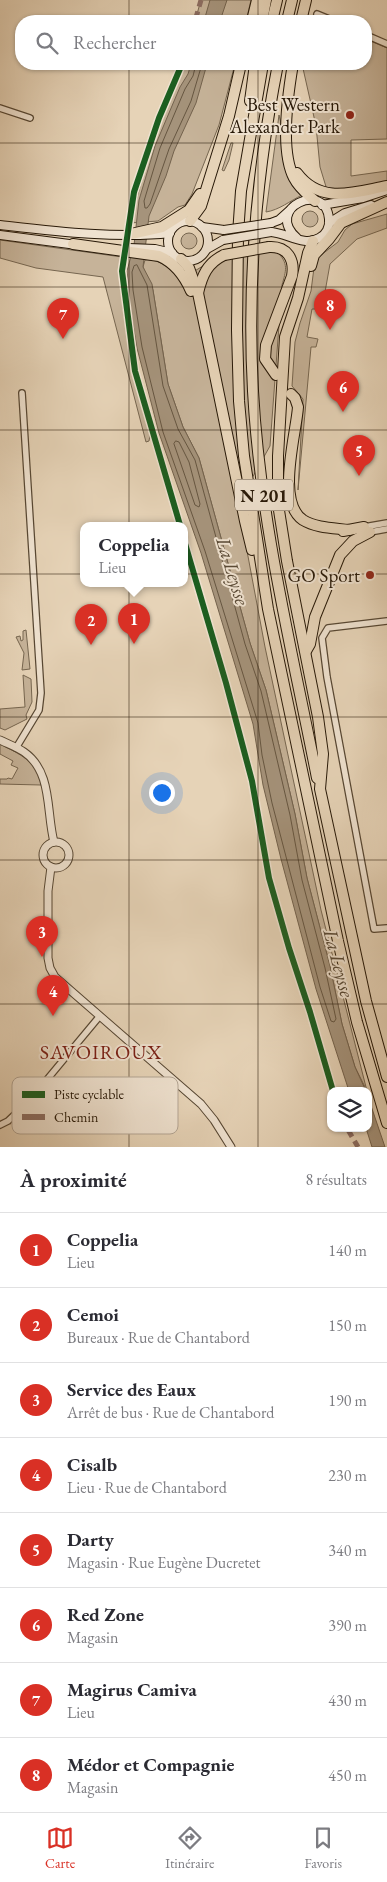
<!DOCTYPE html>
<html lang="fr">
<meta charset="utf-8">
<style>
:root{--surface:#fff;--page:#f2f2f3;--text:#2b2b33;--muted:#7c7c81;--line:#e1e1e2;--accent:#d93025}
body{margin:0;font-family:"EB Garamond",serif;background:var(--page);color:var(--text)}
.controls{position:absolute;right:15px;bottom:15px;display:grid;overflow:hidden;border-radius:10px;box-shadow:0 1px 4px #0004}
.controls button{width:45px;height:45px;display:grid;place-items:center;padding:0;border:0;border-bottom:1px solid var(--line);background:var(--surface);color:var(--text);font:25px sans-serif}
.you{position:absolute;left:161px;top:792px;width:18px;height:18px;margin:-12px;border:4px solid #fff;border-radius:50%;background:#1a73e8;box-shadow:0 0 0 8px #1a73e833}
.badge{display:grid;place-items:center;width:32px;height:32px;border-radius:50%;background:var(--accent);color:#fff;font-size:16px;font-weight:700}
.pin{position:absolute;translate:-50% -41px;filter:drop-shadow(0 1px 2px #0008)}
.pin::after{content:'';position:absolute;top:26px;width:18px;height:15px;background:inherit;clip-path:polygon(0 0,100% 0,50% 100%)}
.popup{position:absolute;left:80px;top:522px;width:108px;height:65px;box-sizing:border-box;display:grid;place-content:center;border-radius:10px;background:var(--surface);filter:drop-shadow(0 1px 4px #0005);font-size:16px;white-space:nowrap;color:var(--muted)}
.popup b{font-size:19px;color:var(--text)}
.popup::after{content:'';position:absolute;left:50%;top:100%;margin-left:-10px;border:10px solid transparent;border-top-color:var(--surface)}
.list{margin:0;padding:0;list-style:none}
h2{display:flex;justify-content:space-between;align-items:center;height:65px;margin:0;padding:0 20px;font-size:21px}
h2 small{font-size:16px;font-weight:400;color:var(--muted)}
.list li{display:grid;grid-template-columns:32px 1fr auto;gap:15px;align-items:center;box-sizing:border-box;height:75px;padding:0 20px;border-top:1px solid var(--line)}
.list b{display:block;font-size:19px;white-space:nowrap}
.list p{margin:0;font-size:16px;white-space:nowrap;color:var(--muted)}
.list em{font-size:16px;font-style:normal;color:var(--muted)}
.icon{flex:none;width:28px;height:28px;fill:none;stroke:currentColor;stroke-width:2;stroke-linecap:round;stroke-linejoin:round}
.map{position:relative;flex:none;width:387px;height:1147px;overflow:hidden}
.search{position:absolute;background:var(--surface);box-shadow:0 1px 4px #0004;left:15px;right:15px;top:15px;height:55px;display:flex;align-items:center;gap:12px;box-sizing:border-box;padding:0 18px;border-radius:20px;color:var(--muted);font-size:19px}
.sheet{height:665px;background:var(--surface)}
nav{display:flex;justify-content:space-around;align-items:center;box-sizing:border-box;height:70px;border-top:1px solid var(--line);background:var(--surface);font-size:14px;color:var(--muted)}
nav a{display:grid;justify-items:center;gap:2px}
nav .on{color:var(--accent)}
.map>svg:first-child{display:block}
.green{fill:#c6b399;stroke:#766650}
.water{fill:#a5937b;stroke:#73624d}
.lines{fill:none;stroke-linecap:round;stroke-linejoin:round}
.shore{stroke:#665641;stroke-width:1}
.minor-casing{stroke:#574733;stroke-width:8}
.tertiary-casing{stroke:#574733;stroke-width:9}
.secondary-casing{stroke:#271807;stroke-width:10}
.trunk-casing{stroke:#271807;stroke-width:12}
.minor{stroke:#efe2d0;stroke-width:5.5}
.tertiary{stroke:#efe2d0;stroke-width:7}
.secondary{stroke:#efe2d0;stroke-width:8}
.trunk{stroke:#e6d3b7;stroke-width:10}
.secondary-bridge-casing{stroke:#271807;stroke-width:10;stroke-linecap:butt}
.trunk-bridge-casing{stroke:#271807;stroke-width:12;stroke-linecap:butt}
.secondary-bridge{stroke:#efe2d0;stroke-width:8}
.trunk-bridge{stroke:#e6d3b7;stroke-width:10}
.quiet{stroke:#8d6e63;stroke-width:5;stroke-dasharray:10 5;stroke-linecap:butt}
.cycleway-casing{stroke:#efe2d0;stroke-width:9}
.cycleway{stroke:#1b5e20;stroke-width:6}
.grid{fill:none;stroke:#271807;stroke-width:1;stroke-opacity:0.55}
.poi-dot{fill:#8f2418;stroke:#efe2d0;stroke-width:2}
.labels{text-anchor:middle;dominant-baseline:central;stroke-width:4;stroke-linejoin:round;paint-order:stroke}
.shield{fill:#efe2d0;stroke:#635543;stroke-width:1}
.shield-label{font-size:18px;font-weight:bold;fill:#271807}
.poi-label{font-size:19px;fill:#271807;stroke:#efe2d0;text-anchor:end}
.water-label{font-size:20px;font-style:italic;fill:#594935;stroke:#efe2d0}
.neighbourhood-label{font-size:20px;letter-spacing:1px;fill:#7a1f14;stroke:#efe2d0}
.key{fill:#efe2d0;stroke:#b3a594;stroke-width:1}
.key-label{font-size:14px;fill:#271807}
</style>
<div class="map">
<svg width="387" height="1147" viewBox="0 0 387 1147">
<rect width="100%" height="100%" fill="#e6d3b7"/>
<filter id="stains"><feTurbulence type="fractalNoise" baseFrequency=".004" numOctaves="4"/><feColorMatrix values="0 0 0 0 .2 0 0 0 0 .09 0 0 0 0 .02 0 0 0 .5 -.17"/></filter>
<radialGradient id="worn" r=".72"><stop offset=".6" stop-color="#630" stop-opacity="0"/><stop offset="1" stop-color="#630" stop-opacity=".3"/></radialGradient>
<!-- green -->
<g class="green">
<path d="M201 0H251L246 21H195Z"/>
<path d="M366 39 387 48V139L351 140V176L387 171V181L367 187 327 190 320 167 316 126 302 64H366Z"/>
<path d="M182 64H235L219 125 192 194 185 205 178 207 158 221 130 223 159 118Z"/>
<path d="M279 115C288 148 276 168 302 195 290 201 279 210 266 212Z"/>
<path d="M231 143H233L229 160 224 171 222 170Z"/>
<circle cx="310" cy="219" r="8"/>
<path d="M387 214V228L357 239 330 264 325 292 317 309H312L307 337 318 339 316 347H311L298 490 303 399 292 386 295 342 300 323 311 291 315 260 318 255H321L338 242 345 230 352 224Z"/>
<circle cx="189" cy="241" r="8"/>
<path d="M0 240 122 257 123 307 134 378 150 435 149 441 146 442 103 277 36 268 0 258Z"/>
<path d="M256 251 277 252C289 263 286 271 282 285L270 446 238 503 265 647 321 910 367 1091 355 1067 342 1024 330 966 307 878 295 814 266 690 250 643 199 458 183 427 168 384 153 290 143 267 145 260C160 258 170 270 181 279L203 266Z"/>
<path d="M26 630 30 669 22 670 24 653 16 637 20 636 21 641 23 640V631Z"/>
<path d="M23 675 31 679 32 702 26 715 27 719 5 730 0 728V709L25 707Z"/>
<path d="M0 744C19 754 38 761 41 785L0 784V779H7L8 778 12 779 18 768 11 765 13 761 0 754Z"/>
</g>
<!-- water -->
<g class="water">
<path d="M210 0H227L220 21H204Z"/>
<path d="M191 64H207L196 103 174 151 166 176 149 216 143 267 152 284 168 384 183 427 199 458 250 643 266 690 295 814 307 878 330 966 342 1024 355 1067 366 1091H349L316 989 281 859 263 785 253 724 201 553 159 433 137 348 131 313 127 271 134 245 139 200 155 146 180 87 188 74Z"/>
<path d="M368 1097 385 1147H372L366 1128H368Z"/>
</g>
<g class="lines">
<!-- shore -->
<g class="shore">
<path d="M196 64 193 76 185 89 160 148 144 201 145 208H147L150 204 169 149 191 101 202 64"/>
<path d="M137 265 147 285 163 386 178 429 195 460 245 644 261 691 290 815 302 880 325 968 336 1019 334 1022 331 1021 320 987 272 803 262 755 258 723 205 551 163 432 142 347 133 290 132 272 134 266Z"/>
<path d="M176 441 179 442 189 462 200 504 199 507 195 505 174 444Z"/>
</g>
<!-- minor casing -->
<g class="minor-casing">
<g id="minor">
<path d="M317 14 334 21"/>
<path d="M366 35 387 44"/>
<path d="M0 108 30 118"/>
<path d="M364 527 387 523"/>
<path d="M370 532 387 529"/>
<path d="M387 621 328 628 322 638 327 677 374 929 387 928"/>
<path d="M16 748 39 710 41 693 22 393"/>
<path d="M0 1125 8 1121 30 1100 99 1017"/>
</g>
</g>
<!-- tertiary casing -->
<g class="tertiary-casing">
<g id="tertiary">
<path d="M0 740C8 744 17 747 24 752 53 772 46 812 54 842"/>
<circle cx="56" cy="855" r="13"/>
<path d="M51 867 48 891V958L50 968 55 977 201 1104 214 1120 231 1147"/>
</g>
</g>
<!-- secondary casing -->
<g class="secondary-casing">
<g id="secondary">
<path d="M322 205 363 198 387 190"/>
<circle cx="188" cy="241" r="20"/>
<path d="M271 223 279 220 289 211"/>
<path d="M329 223 345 213 371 205"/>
<path d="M0 225C53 231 117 239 170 233"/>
<path d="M202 227 224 230"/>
<path d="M271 232C287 233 304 247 319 238 326 235 330 227 329 219 326 180 263 208 297 238"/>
<path d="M0 235 77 245"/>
<path d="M129 248 155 249 172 253"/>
<path d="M207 249 223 240"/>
</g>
</g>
<!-- trunk casing -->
<g class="trunk-casing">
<g id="trunk">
<path d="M252 21 257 0"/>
<path d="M262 21 266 0"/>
<path d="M272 21 277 0"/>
<path d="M287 21 292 0"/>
<path d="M301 21 306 0"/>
<path d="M263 64 241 191 238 234 237 330 239 401 244 456 268 609 338 941 357 1022 387 1123"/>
<path d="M278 64C257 170 247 282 253 391 260 521 292 650 317 778"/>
<path d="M293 64C288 93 280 151 294 178 299 188 307 194 315 201"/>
<path d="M250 101 255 64"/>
<path d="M297 173C321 205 354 192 387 186"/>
<path d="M190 221 201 206 229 116 241 64"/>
<path d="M131 234 162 227 189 210 200 194"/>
<path d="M313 241 308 253 298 298 285 337 278 456V504L287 561 318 717 323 754 320 789 366 1001 387 1077"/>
<path d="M73 244 159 256C175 263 184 275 191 291"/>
<path d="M269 247C287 246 295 259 292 276L266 345 265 359 276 375"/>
<path d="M181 259 189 268 198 293 245 521 252 550"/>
<path d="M311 266 314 255 329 239 341 223 387 202"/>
<path d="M198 293C202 276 207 263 224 255"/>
<path d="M291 394 295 398 298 407C296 435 276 502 303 520 316 528 334 528 349 530"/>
<path d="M343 531 364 527"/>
<path d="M306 651 310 644 315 617 340 555 353 541 370 532"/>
</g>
</g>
<!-- minor -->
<use href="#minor" class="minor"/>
<!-- tertiary -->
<use href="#tertiary" class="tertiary"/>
<!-- secondary -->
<use href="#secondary" class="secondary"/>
<!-- trunk -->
<use href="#trunk" class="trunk"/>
<!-- secondary-bridge casing -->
<g class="secondary-bridge-casing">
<g id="secondary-bridge">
<path d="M224 230 271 223"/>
<path d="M223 240 271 232"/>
</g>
</g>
<!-- trunk-bridge casing -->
<g class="trunk-bridge-casing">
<path id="trunk-bridge" d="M224 255 269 247"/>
</g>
<!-- secondary-bridge -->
<use href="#secondary-bridge" class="secondary-bridge"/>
<!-- trunk-bridge -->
<use href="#trunk-bridge" class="trunk-bridge"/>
<!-- quiet -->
<g class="quiet">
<path d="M195 21 201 0"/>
<path d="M347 1128 358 1147"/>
</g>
<!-- cycleway casing -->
<g class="cycleway-casing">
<g id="cycleway">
<path d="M180 525 135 371 122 271 134 192 159 118 182 64"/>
<path d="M184 540 226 683 252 781 269 878 289 948 310 1012 333 1091"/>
</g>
</g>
<!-- cycleway -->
<use href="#cycleway" class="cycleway"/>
</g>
<!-- grid -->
<path class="grid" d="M129 0V21M258 0V21M129 64V1147M258 64V1147M0 143H387M0 287H387M0 430H387M0 574H387M0 717H387M0 860H387M0 1004H387"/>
<!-- markers -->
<g class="poi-dot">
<circle cx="350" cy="115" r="5"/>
<circle cx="370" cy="575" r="5"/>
</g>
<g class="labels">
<!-- shield labels -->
<rect class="shield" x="235" y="479.5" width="58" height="31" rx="4"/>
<g class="shield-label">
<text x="264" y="495">N 201</text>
</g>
<!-- poi labels -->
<g class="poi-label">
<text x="340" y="104">Best Western<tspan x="340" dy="22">Alexander Park</tspan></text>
<text x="360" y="575">GO Sport</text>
</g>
<!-- water labels -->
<g class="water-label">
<text transform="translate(233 571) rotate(73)">La Leysse</text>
<text transform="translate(339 963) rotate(75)">La Leysse</text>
</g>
<!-- neighbourhood labels -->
<g class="neighbourhood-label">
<text x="101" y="1052">SAVOIROUX</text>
</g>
</g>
<!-- legend -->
<rect x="12" y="1077" width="166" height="57" rx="8" class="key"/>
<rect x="22" y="1091" width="23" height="7" fill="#1b5e20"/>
<rect x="22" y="1114" width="23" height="6" fill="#8d6e63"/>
<g class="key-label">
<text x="54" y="1099">Piste cyclable</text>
<text x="54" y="1122">Chemin</text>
</g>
<rect width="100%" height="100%" filter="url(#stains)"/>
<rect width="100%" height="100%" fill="url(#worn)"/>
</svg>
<div class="controls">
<button><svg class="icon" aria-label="layers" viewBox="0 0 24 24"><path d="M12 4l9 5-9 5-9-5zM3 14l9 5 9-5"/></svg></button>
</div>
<div class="you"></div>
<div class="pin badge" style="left:134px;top:644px">1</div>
<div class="popup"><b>Coppelia</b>Lieu</div>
<div class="pin badge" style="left:91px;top:645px">2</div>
<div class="pin badge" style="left:42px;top:957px">3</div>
<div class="pin badge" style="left:53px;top:1016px">4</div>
<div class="pin badge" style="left:359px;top:476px">5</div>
<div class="pin badge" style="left:343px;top:412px">6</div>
<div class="pin badge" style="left:63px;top:339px">7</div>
<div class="pin badge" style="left:330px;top:330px">8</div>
<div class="search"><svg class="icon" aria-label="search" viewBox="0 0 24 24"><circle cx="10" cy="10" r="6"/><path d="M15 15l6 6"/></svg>Rechercher</div>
</div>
<section class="sheet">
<h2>À proximité<small>8 résultats</small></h2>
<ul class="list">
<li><span class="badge">1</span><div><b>Coppelia</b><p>Lieu</p></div><em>140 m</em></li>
<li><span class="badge">2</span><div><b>Cemoi</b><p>Bureaux · Rue de Chantabord</p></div><em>150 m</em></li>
<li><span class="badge">3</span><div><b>Service des Eaux</b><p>Arrêt de bus · Rue de Chantabord</p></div><em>190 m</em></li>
<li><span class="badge">4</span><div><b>Cisalb</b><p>Lieu · Rue de Chantabord</p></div><em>230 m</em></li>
<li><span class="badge">5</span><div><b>Darty</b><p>Magasin · Rue Eugène Ducretet</p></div><em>340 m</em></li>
<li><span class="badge">6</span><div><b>Red Zone</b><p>Magasin</p></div><em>390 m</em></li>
<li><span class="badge">7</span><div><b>Magirus Camiva</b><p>Lieu</p></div><em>430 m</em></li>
<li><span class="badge">8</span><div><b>Médor et Compagnie</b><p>Magasin</p></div><em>450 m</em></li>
</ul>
</section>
<nav>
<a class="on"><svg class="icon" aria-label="map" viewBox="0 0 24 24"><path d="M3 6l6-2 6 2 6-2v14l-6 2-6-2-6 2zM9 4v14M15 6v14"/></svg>Carte</a>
<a><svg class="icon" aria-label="directions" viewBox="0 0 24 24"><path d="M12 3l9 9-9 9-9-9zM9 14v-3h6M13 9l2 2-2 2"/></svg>Itinéraire</a>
<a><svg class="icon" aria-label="saved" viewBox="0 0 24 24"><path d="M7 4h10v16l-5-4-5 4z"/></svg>Favoris</a>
</nav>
